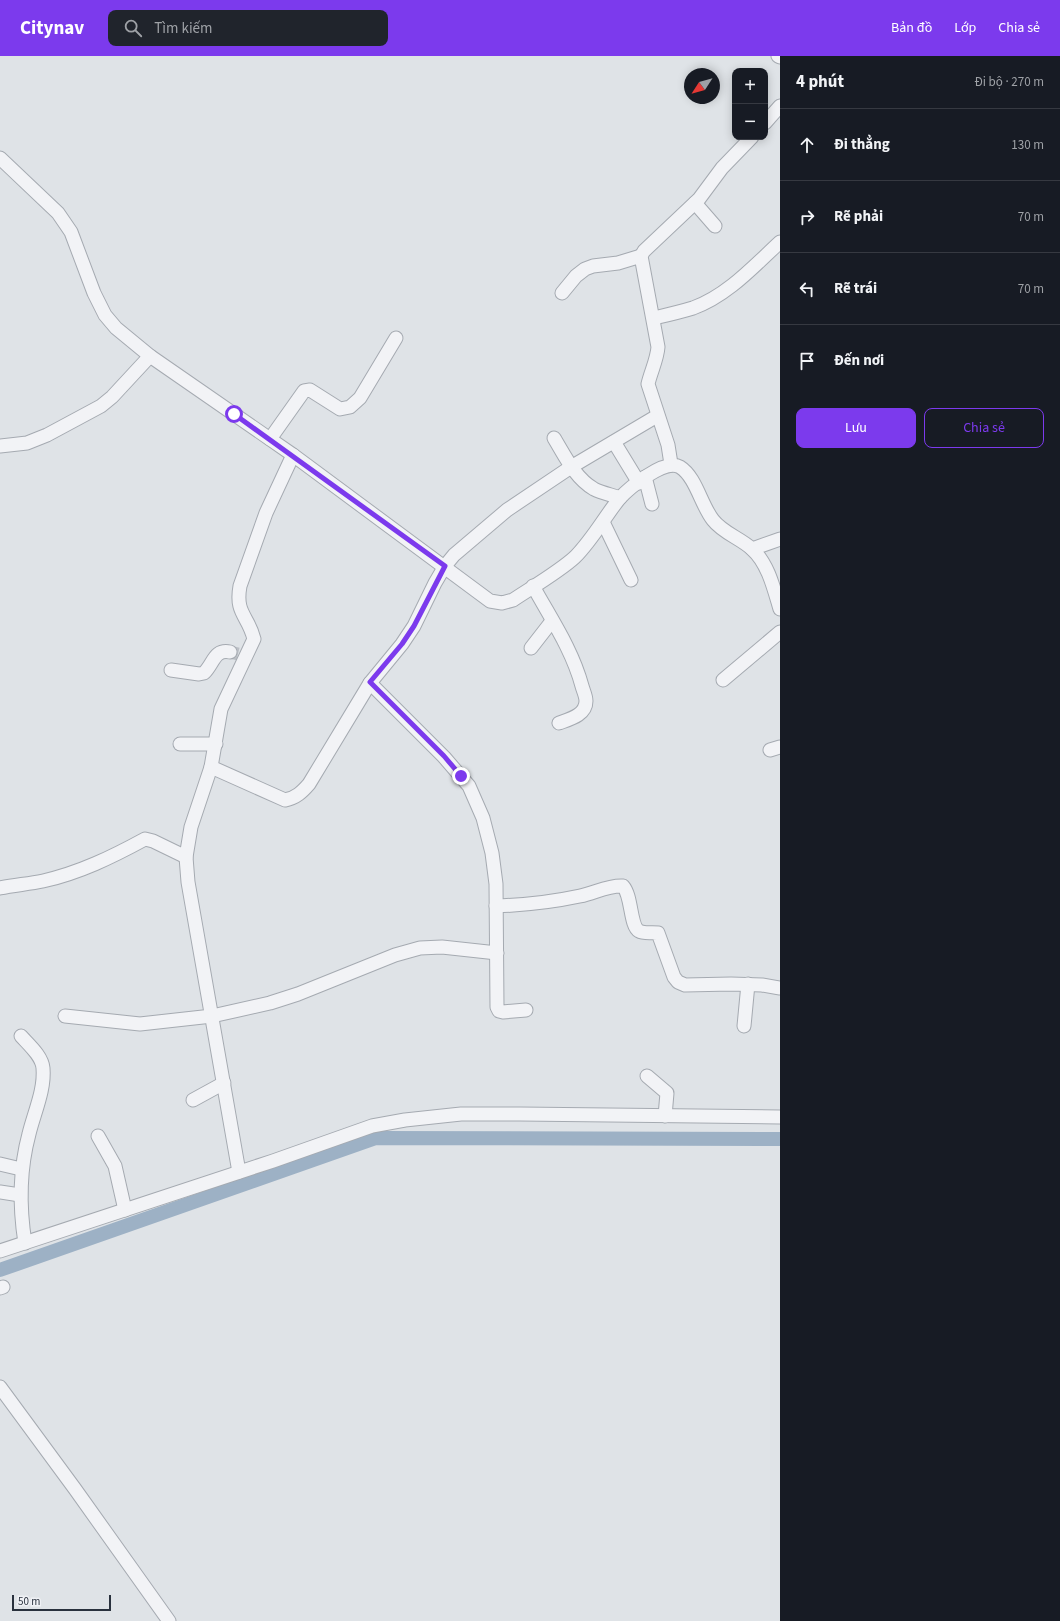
<!DOCTYPE html>
<html lang="vi">
<meta charset="utf-8">
<style>
:root{--surface:#171b24;--page:#20242c;--text:#f1f3f6;--muted:#9ea1a6;--line:#363941;--accent:#7c3aed}
body{margin:0;font-family:"Source Sans 3",sans-serif;background:var(--page);color:var(--text)}
.controls{position:absolute;right:12px;top:12px;display:grid;overflow:hidden;border-radius:8px;box-shadow:0 2px 10px #0003}
.controls button{width:36px;height:36px;display:grid;place-items:center;padding:0;border:0;border-bottom:1px solid var(--line);background:var(--surface);color:var(--text);font:20px sans-serif}
.compass{position:absolute;left:684px;top:12px;width:36px;height:36px;border-radius:50%;background:var(--surface);box-shadow:0 2px 10px #0003;rotate:234deg}
.scale{position:absolute;left:12px;bottom:10px;width:99px;box-sizing:border-box;padding-left:4px;border:2px solid #29313d;border-top:0;font-size:11px;line-height:14px;white-space:nowrap;color:#29313d;-webkit-text-stroke:3px #eff1f5;paint-order:stroke}
.stop{position:absolute;width:12px;height:12px;margin:-9px;border:3px solid #7c3aed;border-radius:50%;background:#fff}
.stop.end{background:#7c3aed;border-color:#fff;box-shadow:0 1px 4px #0008}
.list{margin:0;padding:0;list-style:none}
h2{display:flex;justify-content:space-between;align-items:center;height:52px;margin:0;padding:0 16px;font-size:17px}
h2 small{font-size:13px;font-weight:400;color:var(--muted)}
.list li{display:grid;grid-template-columns:26px 1fr auto;gap:12px;align-items:center;box-sizing:border-box;height:72px;padding:0 16px;border-top:1px solid var(--line)}
.list b{display:block;font-size:15px;white-space:nowrap}
.list em{font-size:13px;font-style:normal;color:var(--muted)}
.actions{display:flex;gap:8px;padding:12px 16px}
.actions a{flex:1;padding:9px 0;border:1px solid var(--accent);border-radius:8px;text-align:center;font-size:14px;color:var(--accent)}
.actions .main{background:var(--accent);color:#fff}
.icon{flex:none;width:22px;height:22px;fill:none;stroke:currentColor;stroke-width:2;stroke-linecap:round;stroke-linejoin:round}
.map{position:relative;flex:none;width:780px;height:1565px;overflow:hidden}
header{display:flex;align-items:center;gap:24px;box-sizing:border-box;height:56px;padding:0 20px;background:var(--accent);color:#fff}
header strong{font-size:19px}
nav{display:flex;gap:22px;margin-inline-start:auto;font-size:14px}
.search{width:280px;height:36px;background:var(--page);display:flex;align-items:center;gap:10px;box-sizing:border-box;padding:0 14px;border-radius:8px;color:var(--muted);font-size:15px}
main{display:flex}
aside{flex:1;background:var(--surface)}
.map>svg:first-child{display:block}
.lines{fill:none;stroke-linecap:round;stroke-linejoin:round}
.canal{stroke:#9db1c5;stroke-width:14}
.minor-tunnel{stroke:#bbbfc5;stroke-width:13;stroke-dasharray:13 6;stroke-linecap:butt}
.minor-casing{stroke:#a5aab1;stroke-width:15}
.minor{stroke:#f2f3f6;stroke-width:13}
.route{stroke:#7c3aed;stroke-width:5}
</style>
<header>
<strong>Citynav</strong>
<div class="search"><svg class="icon" aria-label="search" viewBox="0 0 24 24"><circle cx="10" cy="10" r="6"/><path d="M15 15l6 6"/></svg>Tìm kiếm</div>
<nav><a>Bản đồ</a><a>Lớp</a><a>Chia sẻ</a></nav>
</header>
<main>
<div class="map">
<svg width="780" height="1565" viewBox="0 0 780 1565">
<rect width="100%" height="100%" fill="#dfe3e7"/>
<g class="lines">
<!-- canal -->
<path class="canal" d="M0 1214 376 1082 780 1083"/>
<!-- minor-tunnel -->
<path class="minor-tunnel" d="M230 596 238 598"/>
<!-- minor casing -->
<g class="minor-casing">
<g id="minor">
<path d="M778 0 780 1"/>
<path d="M765 67 780 50"/>
<path d="M0 102 58 157 71 176 94 237 105 259 116 272 150 300 293 399 490 545 502 547 513 544C531 532 560 515 575 501 592 484 604 462 619 443 629 432 665 402 680 411 696 421 701 449 713 464 723 477 740 482 752 493 768 507 774 533 780 553"/>
<path d="M695 147 715 170"/>
<path d="M562 237 576 220 585 213 593 210 618 207 641 200"/>
<path d="M654 262C667 259 680 256 693 252 727 240 754 210 780 186"/>
<path d="M554 382C565 400 575 422 594 433 602 437 612 439 620 442"/>
<path d="M270 383 304 335 310 334 340 353 350 351 360 342 396 282"/>
<path d="M614 386 639 427"/>
<path d="M0 390 27 387 47 379 101 350 112 341 150 300"/>
<path d="M671 408 668 389 648 328C651 315 657 304 658 291L641 200 644 195 699 143 722 112 752 81"/>
<path d="M645 421 652 448"/>
<path d="M603 466 631 524"/>
<path d="M752 493 780 483"/>
<path d="M533 530C551 563 572 593 582 630 583 634 586 640 586 645 586 659 570 663 559 667"/>
<path d="M531 592 552 565"/>
<path d="M171 614 199 618 204 617C214 607 214 593 230 596"/>
<path d="M723 624 780 576"/>
<path d="M370 627 444 701 469 730 483 762 492 797 496 828 497 951 499 955 503 956 526 954"/>
<path d="M180 688H216"/>
<path d="M770 694 780 691"/>
<path d="M211 711 285 744C296 742 302 736 309 728L370 627 402 588 414 570 435 527 445 510 454 499 507 454 571 411 657 360"/>
<path d="M0 832C14 829 29 828 43 825 79 817 112 801 145 783L153 785 186 801"/>
<path d="M496 850C525 849 552 846 580 840 595 837 608 829 623 830 632 840 630 870 639 875 644 878 652 876 658 877L674 921 678 926 685 929 731 928 762 929 780 932"/>
<path d="M65 960 140 968 212 960 270 947 298 938 395 899 420 892 442 891 497 897"/>
<path d="M744 970 748 928"/>
<path d="M21 980C29 989 42 1000 43 1012 45 1034 34 1057 29 1078 19 1115 19 1149 25 1187"/>
<path d="M647 1020 667 1037 665 1060"/>
<path d="M193 1044 224 1027"/>
<path d="M98 1080 115 1110 125 1154"/>
<path d="M0 1108 21 1113"/>
<path d="M239 1116 188 826 186 801 191 771 211 711 221 653 254 583C248 559 235 558 240 530L266 457 293 399"/>
<path d="M0 1136 20 1139"/>
<path d="M0 1195 273 1105 372 1070 405 1064 461 1058H520L780 1061"/>
<path d="M0 1232 3 1231"/>
<path d="M0 1331 75 1433 169 1565"/>
</g>
</g>
<!-- minor -->
<use href="#minor" class="minor"/>
</g>
<g class="lines">
<!-- route -->
<path class="route" d="M234 358 445 510 414 570 402 588 370 626 444 700 461 720"/>
</g>
</svg>
<div class="controls">
<button>+</button>
<button>−</button>
</div>
<svg class="compass" viewBox="-18 -18 36 36"><path d="M0-13l5 13h-10z" fill="#e53935"/><path d="M0 13l5-13h-10z" fill="#9ea1a6"/></svg>
<div class="scale">50 m</div>
<div class="stop" style="left:234px;top:358px"></div>
<div class="stop end" style="left:461px;top:720px"></div>
</div>
<aside>
<h2>4 phút<small>Đi bộ · 270 m</small></h2>
<ul class="list">
<li><svg class="icon" aria-label="ahead" viewBox="0 0 24 24"><path d="M12 20V5M6 11l6-6 6 6"/></svg><div><b>Đi thẳng</b></div><em>130 m</em></li>
<li><svg class="icon" aria-label="right" viewBox="0 0 24 24"><path d="M7 20v-9h11M14 6l5 5-5 5"/></svg><div><b>Rẽ phải</b></div><em>70 m</em></li>
<li><svg class="icon" aria-label="left" viewBox="0 0 24 24"><path d="M17 20v-9H6M10 6l-5 5 5 5"/></svg><div><b>Rẽ trái</b></div><em>70 m</em></li>
<li><svg class="icon" aria-label="arrive" viewBox="0 0 24 24"><path d="M6 21V4h12l-3 4 3 4H6"/></svg><div><b>Đến nơi</b></div></li>
</ul>
<div class="actions"><a class="main">Lưu</a><a>Chia sẻ</a></div>
</aside>
</main>
